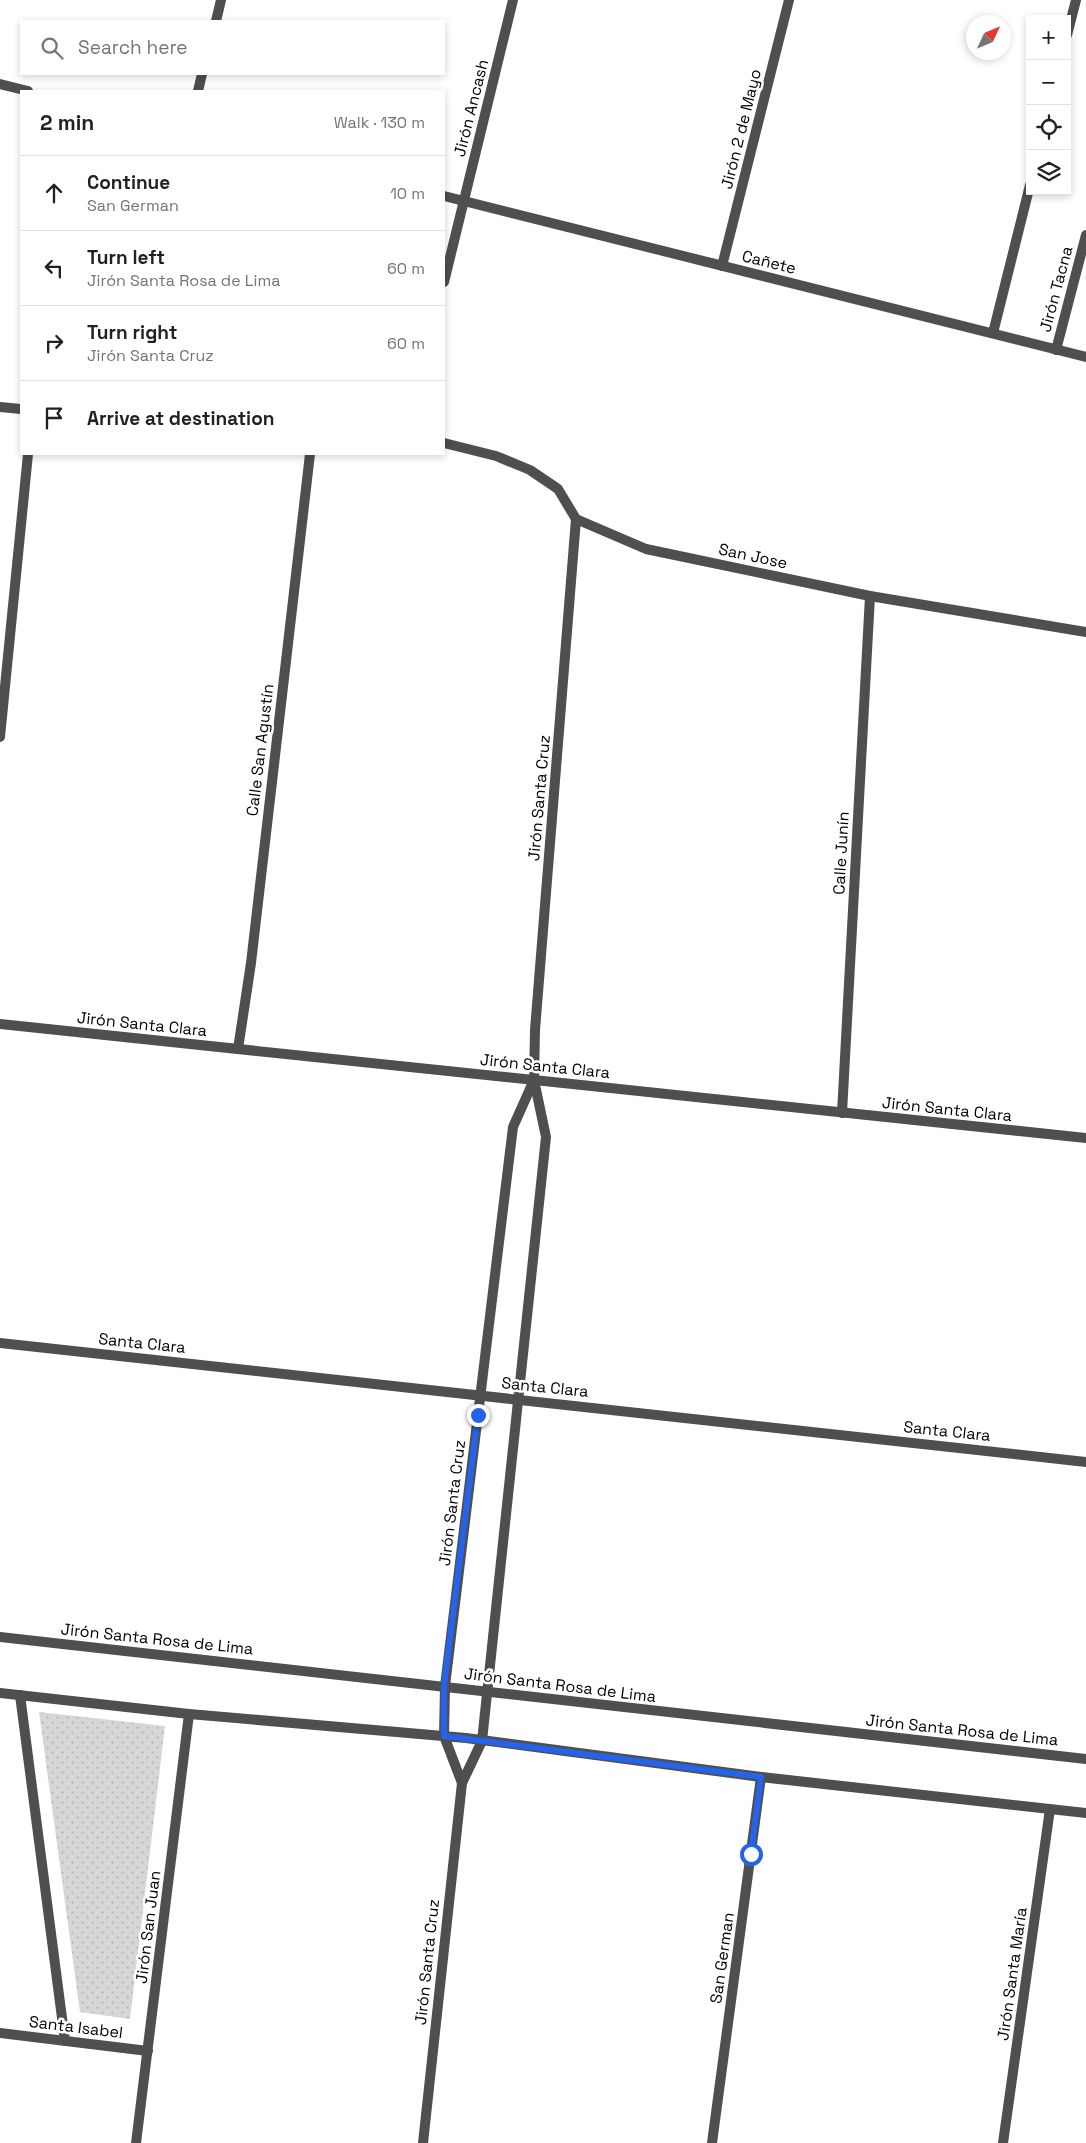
<!DOCTYPE html>
<meta charset="utf-8">
<style>
:root{--surface:#fff;--page:#f2f2f2;--text:#202124;--muted:#757577;--line:#e0e0e0}
body{margin:0;font-family:"Space Grotesk",sans-serif;background:var(--page);color:var(--text)}
.controls{position:absolute;right:15px;top:15px;display:grid;overflow:hidden;border-radius:0px;box-shadow:0 2px 8px #0003}
.controls button{width:45px;height:45px;display:grid;place-items:center;padding:0;border:0;border-bottom:1px solid var(--line);background:var(--surface);color:var(--text);font:25px sans-serif}
.compass{position:absolute;left:966px;top:15px;width:45px;height:45px;border-radius:50%;background:var(--surface);box-shadow:0 2px 8px #0003;rotate:46deg}
.stop{position:absolute;width:15px;height:15px;margin:-11px;border:4px solid #2563eb;border-radius:50%;background:#fff}
.stop.end{background:#2563eb;border-color:#fff;box-shadow:0 1px 5px #0008}
.list{margin:0;padding:0;list-style:none}
h2{display:flex;justify-content:space-between;align-items:center;height:65px;margin:0;padding:0 20px;font-size:21px}
h2 small{font-size:16px;font-weight:400;color:var(--muted)}
.list li{display:grid;grid-template-columns:32px 1fr auto;gap:15px;align-items:center;box-sizing:border-box;height:75px;padding:0 20px;border-top:1px solid var(--line)}
.list b{display:block;font-size:19px;white-space:nowrap}
.list p{margin:0;font-size:16px;white-space:nowrap;color:var(--muted)}
.list em{font-size:16px;font-style:normal;color:var(--muted)}
.icon{flex:none;width:28px;height:28px;fill:none;stroke:currentColor;stroke-width:2;stroke-linecap:round;stroke-linejoin:round}
.map{position:relative;flex:none;width:1086px;height:2143px;overflow:hidden}
.search{position:absolute;background:var(--surface);box-shadow:0 2px 8px #0003;left:20px;top:20px;width:425px;height:55px;display:flex;align-items:center;gap:12px;box-sizing:border-box;padding:0 18px;border-radius:0px;color:var(--muted);font-size:19px}
.panel{position:absolute;background:var(--surface);box-shadow:0 2px 8px #0003;left:20px;top:90px;width:425px;height:365px;border-radius:0px}
.map>svg:first-child{display:block}
.park{fill:url(#park-dots)}
.lines{fill:none;stroke-linecap:round;stroke-linejoin:round}
.service{stroke:#4f4f4f;stroke-width:10}
.minor{stroke:#4f4f4f;stroke-width:10}
.route{stroke:#2563eb;stroke-width:6}
.labels{text-anchor:middle;dominant-baseline:central;stroke-width:5;stroke-linejoin:round;paint-order:stroke}
.street-label{font-size:16px;fill:#000;stroke:#fff}
</style>
<div class="map">
<svg width="1086" height="2143" viewBox="0 0 1086 2143">
<defs>
<pattern id="park-dots" width="8" height="8" patternUnits="userSpaceOnUse" patternTransform="scale(1.25)"><rect width="8" height="8" fill="#d6d6d6"/><path d="M2 2h.1M6 6h.1" fill="none" stroke="#b6b6b6" stroke-width="1.8" stroke-linecap="round"/></pattern>
</defs>
<rect width="100%" height="100%" fill="#fff"/>
<!-- park -->
<path class="park" d="M39 1712 165 1726 130 2019 80 2012Z"/>
<g class="lines">
<!-- service -->
<path class="service" d="M20 1695 65 2041"/>
<!-- minor -->
<g class="minor">
<path d="M216 21 221 0"/>
<path d="M1067 35 1076 0"/>
<path d="M0 84 28 91"/>
<path d="M198 91 202 74"/>
<path d="M444 196 1086 357"/>
<path d="M722 266 789 0"/>
<path d="M444 282 513 0"/>
<path d="M993 333 1030 185"/>
<path d="M1056 350 1086 235"/>
<path d="M0 407 21 409"/>
<path d="M444 443 496 456 530 470 558 489 576 519 646 549 870 596 1086 632"/>
<path d="M0 737 28 454"/>
<path d="M0 1024 1086 1138"/>
<path d="M238 1049 251 963 310 454"/>
<path d="M842 1113 870 596"/>
<path d="M0 1343 1086 1462"/>
<path d="M0 1637 1086 1759"/>
<path d="M0 1693 189 1714 466 1738 761 1777 1086 1813"/>
<path d="M462 1783 444 1736 445 1686 513 1127 534 1080"/>
<path d="M0 2033 148 2051"/>
<path d="M136 2143 189 1714"/>
<path d="M423 2143 462 1783 482 1741 546 1137 534 1080 535 1030 576 519"/>
<path d="M712 2143 761 1777"/>
<path d="M1003 2143 1050 1809"/>
</g>
</g>
<g class="lines">
<!-- route -->
<path class="route" d="M478 1415 444 1686V1736L761 1777 751 1854"/>
</g>
<g class="labels">
<!-- street labels -->
<g class="street-label">
<text transform="translate(471 108) rotate(-76)">Jirón Ancash</text>
<text transform="translate(741 129) rotate(-76)">Jirón 2 de Mayo</text>
<text transform="translate(769 262) rotate(14)">Cañete</text>
<text transform="translate(1056 289) rotate(-75)">Jirón Tacna</text>
<text transform="translate(753 556) rotate(12)">San Jose</text>
<text transform="translate(260 750) rotate(-83)">Calle San Agustín</text>
<text transform="translate(539 798) rotate(-85)">Jirón Santa Cruz</text>
<text transform="translate(841 853) rotate(-87)">Calle Junín</text>
<text transform="translate(142 1024) rotate(6)">Jirón Santa Clara</text>
<text transform="translate(545 1066) rotate(6)">Jirón Santa Clara</text>
<text transform="translate(947 1109) rotate(6)">Jirón Santa Clara</text>
<text transform="translate(142 1343) rotate(6)">Santa Clara</text>
<text transform="translate(545 1387) rotate(6)">Santa Clara</text>
<text transform="translate(947 1431) rotate(6)">Santa Clara</text>
<text transform="translate(452 1503) rotate(-83)">Jirón Santa Cruz</text>
<text transform="translate(157 1639) rotate(6)">Jirón Santa Rosa de Lima</text>
<text transform="translate(560 1685) rotate(7)">Jirón Santa Rosa de Lima</text>
<text transform="translate(962 1730) rotate(6)">Jirón Santa Rosa de Lima</text>
<text transform="translate(148 1927) rotate(-83)">Jirón San Juan</text>
<text transform="translate(722 1958) rotate(-82)">San German</text>
<text transform="translate(427 1962) rotate(-84)">Jirón Santa Cruz</text>
<text transform="translate(1012 1974) rotate(-82)">Jirón Santa María</text>
<text transform="translate(76 2027) rotate(7)">Santa Isabel</text>
</g>
</g>
</svg>
<div class="controls">
<button>+</button>
<button>−</button>
<button><svg class="icon" aria-label="locate" viewBox="0 0 24 24"><circle cx="12" cy="12" r="6"/><path d="M12 2v4M12 18v4M2 12h4M18 12h4"/></svg></button>
<button><svg class="icon" aria-label="layers" viewBox="0 0 24 24"><path d="M12 4l9 5-9 5-9-5zM3 14l9 5 9-5"/></svg></button>
</div>
<svg class="compass" viewBox="-18 -18 36 36"><path d="M0-13l5 13h-10z" fill="#e53935"/><path d="M0 13l5-13h-10z" fill="#757577"/></svg>
<div class="stop" style="left:751px;top:1854px"></div>
<div class="stop end" style="left:478px;top:1415px"></div>
<div class="search"><svg class="icon" aria-label="search" viewBox="0 0 24 24"><circle cx="10" cy="10" r="6"/><path d="M15 15l6 6"/></svg>Search here</div>
<section class="panel">
<h2>2 min<small>Walk · 130 m</small></h2>
<ul class="list">
<li><svg class="icon" aria-label="ahead" viewBox="0 0 24 24"><path d="M12 20V5M6 11l6-6 6 6"/></svg><div><b>Continue</b><p>San German</p></div><em>10 m</em></li>
<li><svg class="icon" aria-label="left" viewBox="0 0 24 24"><path d="M17 20v-9H6M10 6l-5 5 5 5"/></svg><div><b>Turn left</b><p>Jirón Santa Rosa de Lima</p></div><em>60 m</em></li>
<li><svg class="icon" aria-label="right" viewBox="0 0 24 24"><path d="M7 20v-9h11M14 6l5 5-5 5"/></svg><div><b>Turn right</b><p>Jirón Santa Cruz</p></div><em>60 m</em></li>
<li><svg class="icon" aria-label="arrive" viewBox="0 0 24 24"><path d="M6 21V4h12l-3 4 3 4H6"/></svg><div><b>Arrive at destination</b></div></li>
</ul>
</section>
</div>
